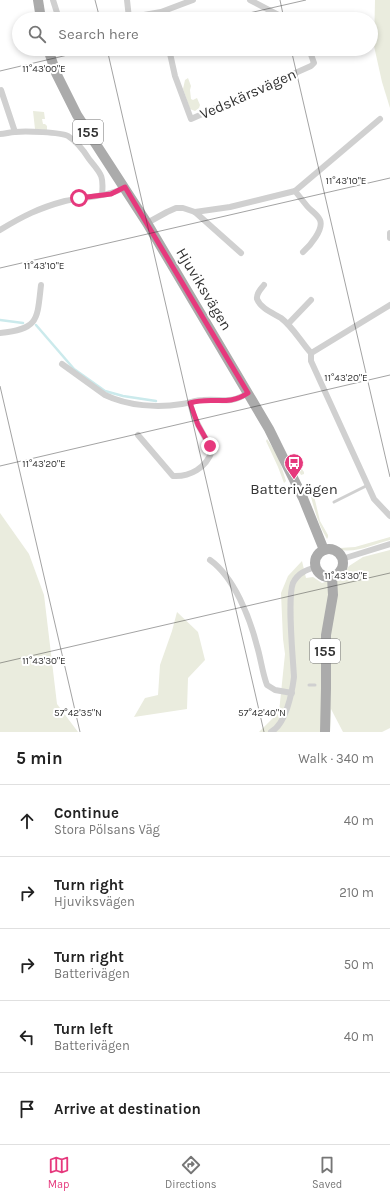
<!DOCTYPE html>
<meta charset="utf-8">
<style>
:root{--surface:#fff;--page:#f2f2f2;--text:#222;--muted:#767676;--line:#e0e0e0;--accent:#e6397d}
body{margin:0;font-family:Karla,sans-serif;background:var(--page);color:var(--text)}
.stop{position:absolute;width:12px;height:12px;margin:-9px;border:3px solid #e6397d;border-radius:50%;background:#fff}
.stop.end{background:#e6397d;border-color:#fff;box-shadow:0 1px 4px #0008}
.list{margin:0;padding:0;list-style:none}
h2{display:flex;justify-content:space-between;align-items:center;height:52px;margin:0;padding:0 16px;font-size:17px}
h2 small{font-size:13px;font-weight:400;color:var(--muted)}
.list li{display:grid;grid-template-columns:26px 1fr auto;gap:12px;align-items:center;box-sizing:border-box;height:72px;padding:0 16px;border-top:1px solid var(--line)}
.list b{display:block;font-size:15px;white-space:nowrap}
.list p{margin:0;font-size:13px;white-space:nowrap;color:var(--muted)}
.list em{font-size:13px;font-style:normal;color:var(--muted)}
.icon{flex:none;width:22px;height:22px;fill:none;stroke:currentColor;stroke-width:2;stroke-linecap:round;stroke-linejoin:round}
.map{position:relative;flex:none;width:390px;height:732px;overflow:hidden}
.search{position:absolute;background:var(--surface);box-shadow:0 2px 6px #0003;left:12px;right:12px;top:12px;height:44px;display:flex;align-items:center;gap:10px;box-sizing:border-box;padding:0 14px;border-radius:22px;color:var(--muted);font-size:15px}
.sheet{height:412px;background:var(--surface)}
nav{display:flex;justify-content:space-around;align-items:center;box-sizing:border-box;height:56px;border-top:1px solid var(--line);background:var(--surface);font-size:11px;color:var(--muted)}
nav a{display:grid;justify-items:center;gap:2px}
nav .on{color:var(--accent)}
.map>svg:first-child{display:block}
.green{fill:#eaecde}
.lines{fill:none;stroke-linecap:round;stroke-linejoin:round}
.stream{stroke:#cbeaec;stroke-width:2.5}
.lane{stroke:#d0d0d0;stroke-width:3}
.street{stroke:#d0d0d0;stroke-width:6}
.primary{stroke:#ababab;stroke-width:10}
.route{stroke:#e6397d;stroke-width:5}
.ticks{fill:none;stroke:#333;stroke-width:1;stroke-opacity:0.45}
.labels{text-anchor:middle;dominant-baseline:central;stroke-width:4;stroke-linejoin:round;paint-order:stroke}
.shield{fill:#fff;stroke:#707070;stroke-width:1}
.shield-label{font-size:14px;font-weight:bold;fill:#333}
.street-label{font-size:15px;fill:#333;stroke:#fff}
.poi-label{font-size:15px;fill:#333;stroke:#fff}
.ticks-label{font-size:10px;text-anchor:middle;fill:#333;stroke:#fff;stroke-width:4;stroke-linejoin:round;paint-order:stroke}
</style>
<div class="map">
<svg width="390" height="732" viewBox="0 0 390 732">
<rect width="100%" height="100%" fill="#fff"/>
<!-- green -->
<g class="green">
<path d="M375 0H390V108L382 82 374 46Z"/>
<path d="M188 78 191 86 190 90 191 99 193 100 197 98 200 105 199 108 195 111 190 109 183 89 185 80Z"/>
<path d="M33 111 44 112 45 119H42L43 124H45L47 126V131L35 129Z"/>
<path d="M267 439 278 456 286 481 284 483 278 467 266 441Z"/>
<path d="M293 457 304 472V474L301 475 291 458Z"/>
<path d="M314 496 320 521 328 535V537L327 539C319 526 315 512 311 497Z"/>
<path d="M0 513 29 554 44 595 57 704 78 732H0Z"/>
<path d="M390 537V540C373 544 345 559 331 544L340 548 355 547Z"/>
<path d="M390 550V728L382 732H343L331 709 330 732H259L279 712 285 654 283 639 281 593 288 576 302 561 306 578 313 577 322 583 342 576 349 566 363 557Z"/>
<path d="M177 612 198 632 205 660 188 678 187 709 134 717 145 698 158 695 160 665 172 631Z"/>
</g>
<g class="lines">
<!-- stream -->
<g class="stream">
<path d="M0 320 23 323"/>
<path d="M36 325 74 369 105 391 123 396 156 401"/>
</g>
<!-- lane -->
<g class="lane">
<path d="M334 502 368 485"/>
<path d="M309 685H315"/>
</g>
<!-- street -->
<g class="street">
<path d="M53 0 59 19"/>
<path d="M127 0 129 18"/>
<path d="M250 0 286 19"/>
<path d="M121 19 161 12 193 0"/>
<path d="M169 49 175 76 191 119 311 66 314 63 309 49"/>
<path d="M1 90 15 132"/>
<path d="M0 134C5 134 10 132 15 132 25 131 61 132 68 136 76 141 84 151 89 159 101 174 104 175 102 195"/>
<path d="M295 191 380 119"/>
<path d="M195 212 230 207 295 191C299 196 303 201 307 206 311 211 317 214 320 220 324 229 310 246 303 252"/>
<path d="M147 223 167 212 176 208H183L195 212 241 253"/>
<path d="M0 230C23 216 39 208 65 201 84 197 109 197 125 187"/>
<path d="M390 233V238"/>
<path d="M264 285C261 289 256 293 257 299 261 309 273 313 281 318 293 327 301 342 311 353"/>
<path d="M390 305 313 352 311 353V361L374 499 390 516"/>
<path d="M288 324 311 300"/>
<path d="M0 333C39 329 37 320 41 285"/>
<path d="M62 364 105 395C128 406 157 408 182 404 189 403 196 400 203 400 222 398 229 405 248 393"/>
<path d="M138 435 173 476C190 477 206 468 212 451L194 417 190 403"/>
<path d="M342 559 390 544"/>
<path d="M210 560C234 577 250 618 257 646 261 659 262 672 267 685L275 690 292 693"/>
<path d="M271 732C286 724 292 693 294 677 293 658 287 598 293 583 298 573 306 570 316 567"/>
</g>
<!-- primary -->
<g class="primary">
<path d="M38 0 41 19"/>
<path d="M48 49 56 73 77 115 147 223 269 429 303 498 324 550"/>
<circle cx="329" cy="563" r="14"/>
<path d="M325 732 326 688V635L333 595 332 577"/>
</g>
</g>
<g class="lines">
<!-- route -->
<path class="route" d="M79 198 111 194 125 187 248 393C227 407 212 396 190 403L198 425 210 446"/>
</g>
<!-- ticks -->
<path class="ticks" d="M95 0 100 19M280 0 284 19M223 19 306 0M107 49 264 732M291 49 390 477M0 71 93 49M0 268 390 178M0 386 80 732M0 466 390 375M0 663 390 573"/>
<!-- icons -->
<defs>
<g id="bus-pin" transform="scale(1)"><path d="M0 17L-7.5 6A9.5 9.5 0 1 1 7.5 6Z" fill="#e6397d" stroke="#fff"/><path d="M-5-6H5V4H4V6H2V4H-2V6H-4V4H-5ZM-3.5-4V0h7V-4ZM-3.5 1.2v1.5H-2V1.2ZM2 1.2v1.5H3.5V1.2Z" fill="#fff"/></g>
</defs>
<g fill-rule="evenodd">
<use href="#bus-pin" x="294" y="463"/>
</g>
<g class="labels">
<!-- shield labels -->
<g class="shield">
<rect x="73" y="120" width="30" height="24" rx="3"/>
<rect x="310" y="639" width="30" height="24" rx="3"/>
</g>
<g class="shield-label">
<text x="88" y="132">155</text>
<text x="325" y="651">155</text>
</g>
<!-- street labels -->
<g class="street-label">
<text transform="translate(248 94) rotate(-24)">Vedskärsvägen</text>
<text transform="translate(204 289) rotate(59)">Hjuviksvägen</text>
</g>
<!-- poi labels -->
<g class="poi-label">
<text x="294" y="489">Batterivägen</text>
</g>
</g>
<g class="ticks-label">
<text x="44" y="72">11°43'00"E</text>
<text x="346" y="184">11°43'10"E</text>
<text x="44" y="269">11°43'10"E</text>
<text x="346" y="381">11°43'20"E</text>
<text x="44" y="467">11°43'20"E</text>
<text x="346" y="579">11°43'30"E</text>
<text x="44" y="664">11°43'30"E</text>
<text x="78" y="716">57°42'35"N</text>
<text x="262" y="716">57°42'40"N</text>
</g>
</svg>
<div class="stop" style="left:79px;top:198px"></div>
<div class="stop end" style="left:210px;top:446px"></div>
<div class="search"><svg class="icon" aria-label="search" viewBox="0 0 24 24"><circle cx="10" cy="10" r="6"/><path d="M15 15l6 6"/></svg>Search here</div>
</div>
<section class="sheet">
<h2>5 min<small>Walk · 340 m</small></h2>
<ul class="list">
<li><svg class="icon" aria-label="ahead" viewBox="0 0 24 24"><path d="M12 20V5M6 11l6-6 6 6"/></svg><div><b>Continue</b><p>Stora Pölsans Väg</p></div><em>40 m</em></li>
<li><svg class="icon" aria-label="right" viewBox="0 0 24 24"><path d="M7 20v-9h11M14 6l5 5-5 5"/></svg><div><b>Turn right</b><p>Hjuviksvägen</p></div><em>210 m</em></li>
<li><svg class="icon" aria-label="right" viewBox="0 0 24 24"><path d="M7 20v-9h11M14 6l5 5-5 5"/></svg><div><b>Turn right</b><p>Batterivägen</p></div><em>50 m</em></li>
<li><svg class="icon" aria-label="left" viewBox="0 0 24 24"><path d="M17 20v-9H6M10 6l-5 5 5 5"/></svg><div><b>Turn left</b><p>Batterivägen</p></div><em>40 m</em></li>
<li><svg class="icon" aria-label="arrive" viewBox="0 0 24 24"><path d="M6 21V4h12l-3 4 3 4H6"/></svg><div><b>Arrive at destination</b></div></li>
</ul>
</section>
<nav>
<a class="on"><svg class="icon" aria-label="map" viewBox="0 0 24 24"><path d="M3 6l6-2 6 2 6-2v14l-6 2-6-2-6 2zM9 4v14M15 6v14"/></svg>Map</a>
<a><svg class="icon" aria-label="directions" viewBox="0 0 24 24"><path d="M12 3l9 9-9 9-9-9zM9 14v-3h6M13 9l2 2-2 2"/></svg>Directions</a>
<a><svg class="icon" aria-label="saved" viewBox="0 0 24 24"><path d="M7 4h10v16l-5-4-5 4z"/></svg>Saved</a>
</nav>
